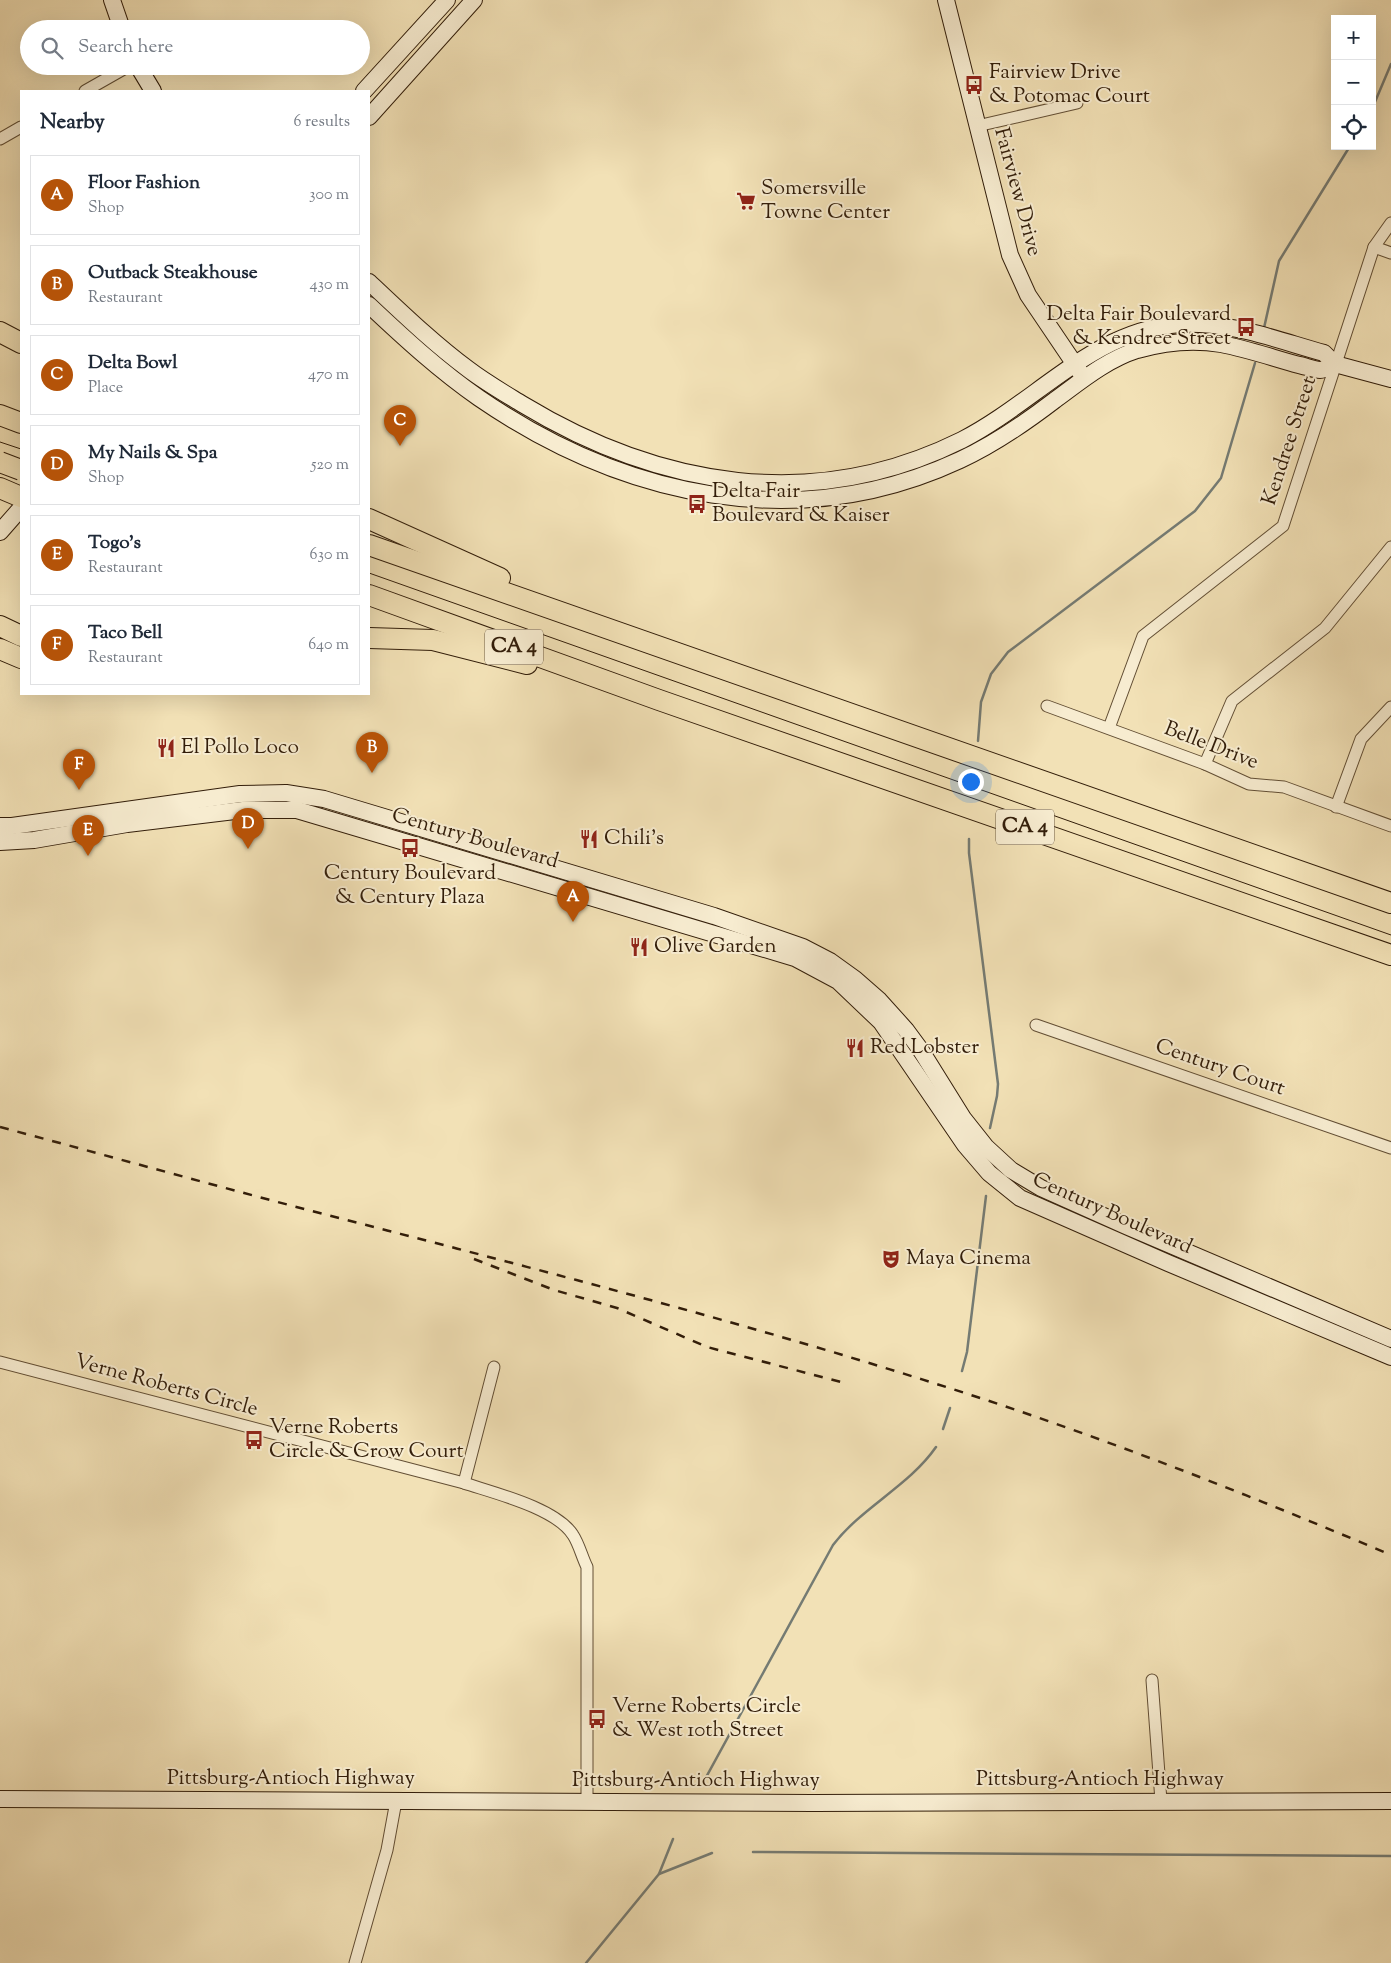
<!DOCTYPE html>
<meta charset="utf-8">
<style>
:root{--surface:#fff;--page:#f2f2f3;--text:#1f2937;--muted:#747a83;--line:#e0e1e3;--accent:#b45309}
body{margin:0;font-family:"Sorts Mill Goudy",serif;background:var(--page);color:var(--text)}
.controls{position:absolute;right:15px;top:15px;display:grid;overflow:hidden;border-radius:0px;box-shadow:0 5px 20px #0002}
.controls button{width:45px;height:45px;display:grid;place-items:center;padding:0;border:0;border-bottom:1px solid var(--line);background:var(--surface);color:var(--text);font:25px sans-serif}
.you{position:absolute;left:970px;top:781px;width:18px;height:18px;margin:-12px;border:4px solid #fff;border-radius:50%;background:#1a73e8;box-shadow:0 0 0 8px #1a73e833}
.badge{display:grid;place-items:center;width:32px;height:32px;border-radius:50%;background:var(--accent);color:#fff;font-size:16px;font-weight:700}
.pin{position:absolute;translate:-50% -41px;filter:drop-shadow(0 1px 2px #0008)}
.pin::after{content:'';position:absolute;top:26px;width:18px;height:15px;background:inherit;clip-path:polygon(0 0,100% 0,50% 100%)}
.list{margin:0;padding:0;list-style:none}
h2{display:flex;justify-content:space-between;align-items:center;height:65px;margin:0;padding:0 20px;font-size:21px}
h2 small{font-size:16px;font-weight:400;color:var(--muted)}
.list li{display:grid;grid-template-columns:32px 1fr auto;gap:15px;align-items:center;box-sizing:border-box;height:80px;margin:0 10px 10px;padding:0 10px;border:1px solid var(--line);border-radius:0px}
.list b{display:block;font-size:19px;white-space:nowrap}
.list p{margin:0;font-size:16px;white-space:nowrap;color:var(--muted)}
.list em{font-size:16px;font-style:normal;color:var(--muted)}
.icon{flex:none;width:28px;height:28px;fill:none;stroke:currentColor;stroke-width:2;stroke-linecap:round;stroke-linejoin:round}
.map{position:relative;flex:none;width:1391px;height:1963px;overflow:hidden}
.search{position:absolute;background:var(--surface);box-shadow:0 5px 20px #0002;left:20px;top:20px;width:350px;height:55px;display:flex;align-items:center;gap:12px;box-sizing:border-box;padding:0 18px;border-radius:28px;color:var(--muted);font-size:19px}
.panel{position:absolute;background:var(--surface);box-shadow:0 5px 20px #0002;left:20px;top:90px;width:350px;height:605px;border-radius:0px}
.map>svg:first-child{display:block}
.lines{fill:none;stroke-linecap:round;stroke-linejoin:round}
.stream{stroke:#757b73;stroke-width:2.5}
.street-casing{stroke:#624e34;stroke-width:13}
.secondary-casing{stroke:#321d09;stroke-width:18}
.highway-casing{stroke:#321d09;stroke-width:22}
.street{stroke:#f7ecd0;stroke-width:11}
.secondary{stroke:#f7ecd0;stroke-width:16}
.highway{stroke:#f2e1b6;stroke-width:20}
.tram{stroke:#321d09;stroke-width:1}
.rail{stroke:#321d09;stroke-width:2.5;stroke-dasharray:9 9;stroke-linecap:butt}
.highway-bridge-casing{stroke:#321d09;stroke-width:22;stroke-linecap:butt}
.highway-bridge{stroke:#f2e1b6;stroke-width:20}
.labels{text-anchor:middle;dominant-baseline:central;stroke-width:4;stroke-linejoin:round;paint-order:stroke}
.shield{fill:#f7ecd0;stroke:#6d5b45;stroke-width:1}
.shield-label{font-size:20px;font-weight:bold;fill:#321d09}
.poi-label{font-size:21px;fill:#321d09;stroke:#f7ecd0;text-anchor:start}
.street-label{font-size:21px;fill:#321d09;stroke:#f7ecd0}
</style>
<div class="map">
<svg width="1391" height="1963" viewBox="0 0 1391 1963">
<rect width="100%" height="100%" fill="#f2e1b6"/>
<filter id="stains"><feTurbulence type="fractalNoise" baseFrequency=".004" numOctaves="4"/><feColorMatrix values="0 0 0 0 .2 0 0 0 0 .09 0 0 0 0 .02 0 0 0 .5 -.17"/></filter>
<radialGradient id="worn" r=".72"><stop offset=".6" stop-color="#630" stop-opacity="0"/><stop offset="1" stop-color="#630" stop-opacity=".3"/></radialGradient>
<g class="lines">
<!-- stream -->
<g class="stream">
<path d="M1372 109 1391 64"/>
<path d="M1264 328 1279 261 1350 146"/>
<path d="M978 741 981 702 991 674 1008 652 1195 511 1221 478 1255 363"/>
<path d="M969 839V853L998 1084 997 1096 990 1128"/>
<path d="M962 1371 967 1352 986 1196"/>
<path d="M943 1429 950 1408"/>
<path d="M704 1781 833 1545C862 1507 909 1486 936 1447"/>
<path d="M753 1852 1391 1856"/>
<path d="M659 1874 712 1853"/>
<path d="M586 1963 659 1874 673 1839"/>
</g>
<!-- street casing -->
<g class="street-casing">
<g id="street">
<path d="M85 91 129 66"/>
<path d="M977 126 1077 103"/>
<path d="M0 139 21 127"/>
<path d="M1374 247 1391 253"/>
<path d="M1047 706 1205 764 1249 784 1284 787 1391 826"/>
<path d="M1109 728 1143 636 1283 526 1374 247 1391 223"/>
<path d="M1205 764 1232 701 1325 628 1391 547"/>
<path d="M1336 807 1361 739 1391 707"/>
<path d="M1036 1025 1391 1148"/>
<path d="M0 1362 464 1483C494 1493 556 1508 573 1535 579 1544 582 1557 587 1567V1802"/>
<path d="M464 1483 494 1367"/>
<path d="M1152 1680 1161 1801"/>
<path d="M355 1963 387 1850 396 1801"/>
</g>
</g>
<!-- secondary casing -->
<g class="secondary-casing">
<g id="secondary">
<path d="M112 0 122 29"/>
<path d="M946 0 1010 255 1028 295 1080 372"/>
<path d="M138 66 153 91"/>
<path d="M364 91 447 0"/>
<path d="M369 117 474 0"/>
<path d="M369 282C401 312 433 343 468 369 485 382 504 393 522 404 659 487 813 514 962 440 1042 399 1103 318 1200 324 1242 326 1284 342 1324 353L1335 364 1391 379"/>
<path d="M369 305C404 338 440 371 479 398 623 497 797 536 960 460 995 444 1025 423 1055 400 1081 381 1106 360 1137 350 1165 342 1192 339 1221 344 1248 349 1273 358 1299 365 1305 366 1314 370 1320 370 1324 370 1331 366 1335 364"/>
<path d="M0 532 21 508"/>
<path d="M0 826H12L240 794 286 793 324 799 714 916 803 947 830 961 855 979 879 1000 906 1030 920 1049 963 1118 986 1147 1011 1170 1041 1188 1126 1226 1391 1339"/>
<path d="M0 842 34 840 127 824 243 810H297L795 958 838 981 881 1022 965 1145 989 1173 1020 1198 1168 1263 1391 1357"/>
<path d="M0 1799 813 1803 1391 1801"/>
</g>
</g>
<!-- highway casing -->
<g class="highway-casing">
<g id="highway">
<path d="M0 332 21 343"/>
<path d="M0 415 21 423"/>
<path d="M0 488 21 497"/>
<path d="M369 519 500 578"/>
<path d="M369 545 1391 903"/>
<path d="M369 595 659 700 1391 955"/>
<path d="M0 626 21 636"/>
<path d="M369 638 433 640 527 664"/>
<path d="M0 649 21 658"/>
</g>
</g>
<!-- street -->
<use href="#street" class="street"/>
<!-- secondary -->
<use href="#secondary" class="secondary"/>
<!-- highway -->
<use href="#highway" class="highway"/>
<!-- tram -->
<g class="tram">
<path d="M0 442 21 449"/>
<path d="M369 573 1391 935"/>
</g>
<!-- rail -->
<g class="rail">
<path d="M0 1127C113 1157 226 1189 339 1218 552 1273 765 1328 974 1396 1115 1442 1254 1497 1391 1555"/>
<path d="M474 1259 554 1290 617 1308 707 1347 841 1382"/>
</g>
<!-- highway-bridge casing -->
<g class="highway-bridge-casing">
<path id="highway-bridge" d="M0 462 21 470"/>
</g>
<!-- highway-bridge -->
<use href="#highway-bridge" class="highway-bridge"/>
</g>
<!-- icons -->
<defs>
<g id="bus-bare" transform="scale(1.5)"><path d="M-5-6H5V4H4V6H2V4H-2V6H-4V4H-5ZM-3.5-4V0h7V-4ZM-3.5 1.2v1.5H-2V1.2ZM2 1.2v1.5H3.5V1.2Z" fill="#8f2418" stroke="#f7ecd0" stroke-width="2.5" paint-order="stroke"/></g>
<g id="supermarket-bare" transform="scale(1.5)"><path d="M-6-5.5h2.5l.6 2H6L4.5 2H-2.5L-4.4-4H-6ZM-1.5 3.2a1.3 1.3 0 1 0 .1 0ZM3 3.2a1.3 1.3 0 1 0 .1 0Z" fill="#8f2418" stroke="#f7ecd0" stroke-width="2.5" paint-order="stroke"/></g>
<g id="restaurant-bare" transform="scale(1.5)"><path d="M-5-6h1v4h1v-4h1v4h1v-4h1v5L-1.5 .5V6h-2V.5L-5-1ZM5-6V6H3V1.5H1.5Q1.5-4 5-6Z" fill="#8f2418" stroke="#f7ecd0" stroke-width="2.5" paint-order="stroke"/></g>
<g id="theatre-bare" transform="scale(1.5)"><path d="M-5-5.5Q0-4 5-5.5V0Q5 5 0 6Q-5 5-5 0ZM-3.3-2.5H-1v1.5H-3.3ZM1-2.5H3.3v1.5H1ZM-2.8 1Q0 5.5 2.8 1Z" fill="#8f2418" stroke="#f7ecd0" stroke-width="2.5" paint-order="stroke"/></g>
</defs>
<g fill-rule="evenodd">
<use href="#bus-bare" x="974" y="85"/>
<use href="#supermarket-bare" x="746" y="201"/>
<use href="#bus-bare" x="1246" y="327"/>
<use href="#bus-bare" x="697" y="504"/>
<use href="#restaurant-bare" x="166" y="748"/>
<use href="#restaurant-bare" x="589" y="839"/>
<use href="#bus-bare" x="410" y="848"/>
<use href="#restaurant-bare" x="639" y="947"/>
<use href="#restaurant-bare" x="855" y="1048"/>
<use href="#theatre-bare" x="891" y="1259"/>
<use href="#bus-bare" x="254" y="1440"/>
<use href="#bus-bare" x="597" y="1719"/>
</g>
<g class="labels">
<!-- shield labels -->
<g class="shield">
<rect x="485" y="629.5" width="58" height="35" rx="4"/>
<rect x="996" y="809.5" width="58" height="35" rx="4"/>
</g>
<g class="shield-label">
<text x="514" y="647">CA 4</text>
<text x="1025" y="827">CA 4</text>
</g>
<!-- poi labels -->
<g class="poi-label">
<text x="989" y="73">Fairview Drive<tspan x="989" dy="24">&amp; Potomac Court</tspan></text>
<text x="761" y="189">Somersville<tspan x="761" dy="24">Towne Center</tspan></text>
<text x="1231" y="315" text-anchor="end">Delta Fair Boulevard<tspan x="1231" dy="24">&amp; Kendree Street</tspan></text>
<text x="712" y="492">Delta Fair<tspan x="712" dy="24">Boulevard &amp; Kaiser</tspan></text>
<text x="181" y="748">El Pollo Loco</text>
<text x="604" y="839">Chili's</text>
<text x="410" y="874" text-anchor="middle">Century Boulevard<tspan x="410" dy="24">&amp; Century Plaza</tspan></text>
<text x="654" y="947">Olive Garden</text>
<text x="870" y="1048">Red Lobster</text>
<text x="906" y="1259">Maya Cinema</text>
<text x="269" y="1428">Verne Roberts<tspan x="269" dy="24">Circle &amp; Crow Court</tspan></text>
<text x="612" y="1707">Verne Roberts Circle<tspan x="612" dy="24">&amp; West 10th Street</tspan></text>
</g>
<!-- street labels -->
<g class="street-label">
<text transform="translate(1017 192) rotate(75)">Fairview Drive</text>
<text transform="translate(1290 441) rotate(-72)">Kendree Street</text>
<text transform="translate(1211 746) rotate(21)">Belle Drive</text>
<text transform="translate(475 839) rotate(16)">Century Boulevard</text>
<text transform="translate(1220 1068) rotate(19)">Century Court</text>
<text transform="translate(1112 1214) rotate(24)">Century Boulevard</text>
<text transform="translate(166 1386) rotate(15)">Verne Roberts Circle</text>
<text x="291" y="1779">Pittsburg-Antioch Highway</text>
<text x="1100" y="1780">Pittsburg-Antioch Highway</text>
<text x="696" y="1781">Pittsburg-Antioch Highway</text>
</g>
</g>
<rect width="100%" height="100%" filter="url(#stains)"/>
<rect width="100%" height="100%" fill="url(#worn)"/>
</svg>
<div class="controls">
<button>+</button>
<button>−</button>
<button><svg class="icon" aria-label="locate" viewBox="0 0 24 24"><circle cx="12" cy="12" r="6"/><path d="M12 2v4M12 18v4M2 12h4M18 12h4"/></svg></button>
</div>
<div class="you"></div>
<div class="pin badge" style="left:573px;top:922px">A</div>
<div class="pin badge" style="left:372px;top:773px">B</div>
<div class="pin badge" style="left:400px;top:446px">C</div>
<div class="pin badge" style="left:248px;top:849px">D</div>
<div class="pin badge" style="left:88px;top:856px">E</div>
<div class="pin badge" style="left:79px;top:790px">F</div>
<div class="search"><svg class="icon" aria-label="search" viewBox="0 0 24 24"><circle cx="10" cy="10" r="6"/><path d="M15 15l6 6"/></svg>Search here</div>
<section class="panel">
<h2>Nearby<small>6 results</small></h2>
<ul class="list">
<li><span class="badge">A</span><div><b>Floor Fashion</b><p>Shop</p></div><em>300 m</em></li>
<li><span class="badge">B</span><div><b>Outback Steakhouse</b><p>Restaurant</p></div><em>430 m</em></li>
<li><span class="badge">C</span><div><b>Delta Bowl</b><p>Place</p></div><em>470 m</em></li>
<li><span class="badge">D</span><div><b>My Nails &amp; Spa</b><p>Shop</p></div><em>520 m</em></li>
<li><span class="badge">E</span><div><b>Togo's</b><p>Restaurant</p></div><em>630 m</em></li>
<li><span class="badge">F</span><div><b>Taco Bell</b><p>Restaurant</p></div><em>640 m</em></li>
</ul>
</section>
</div>
